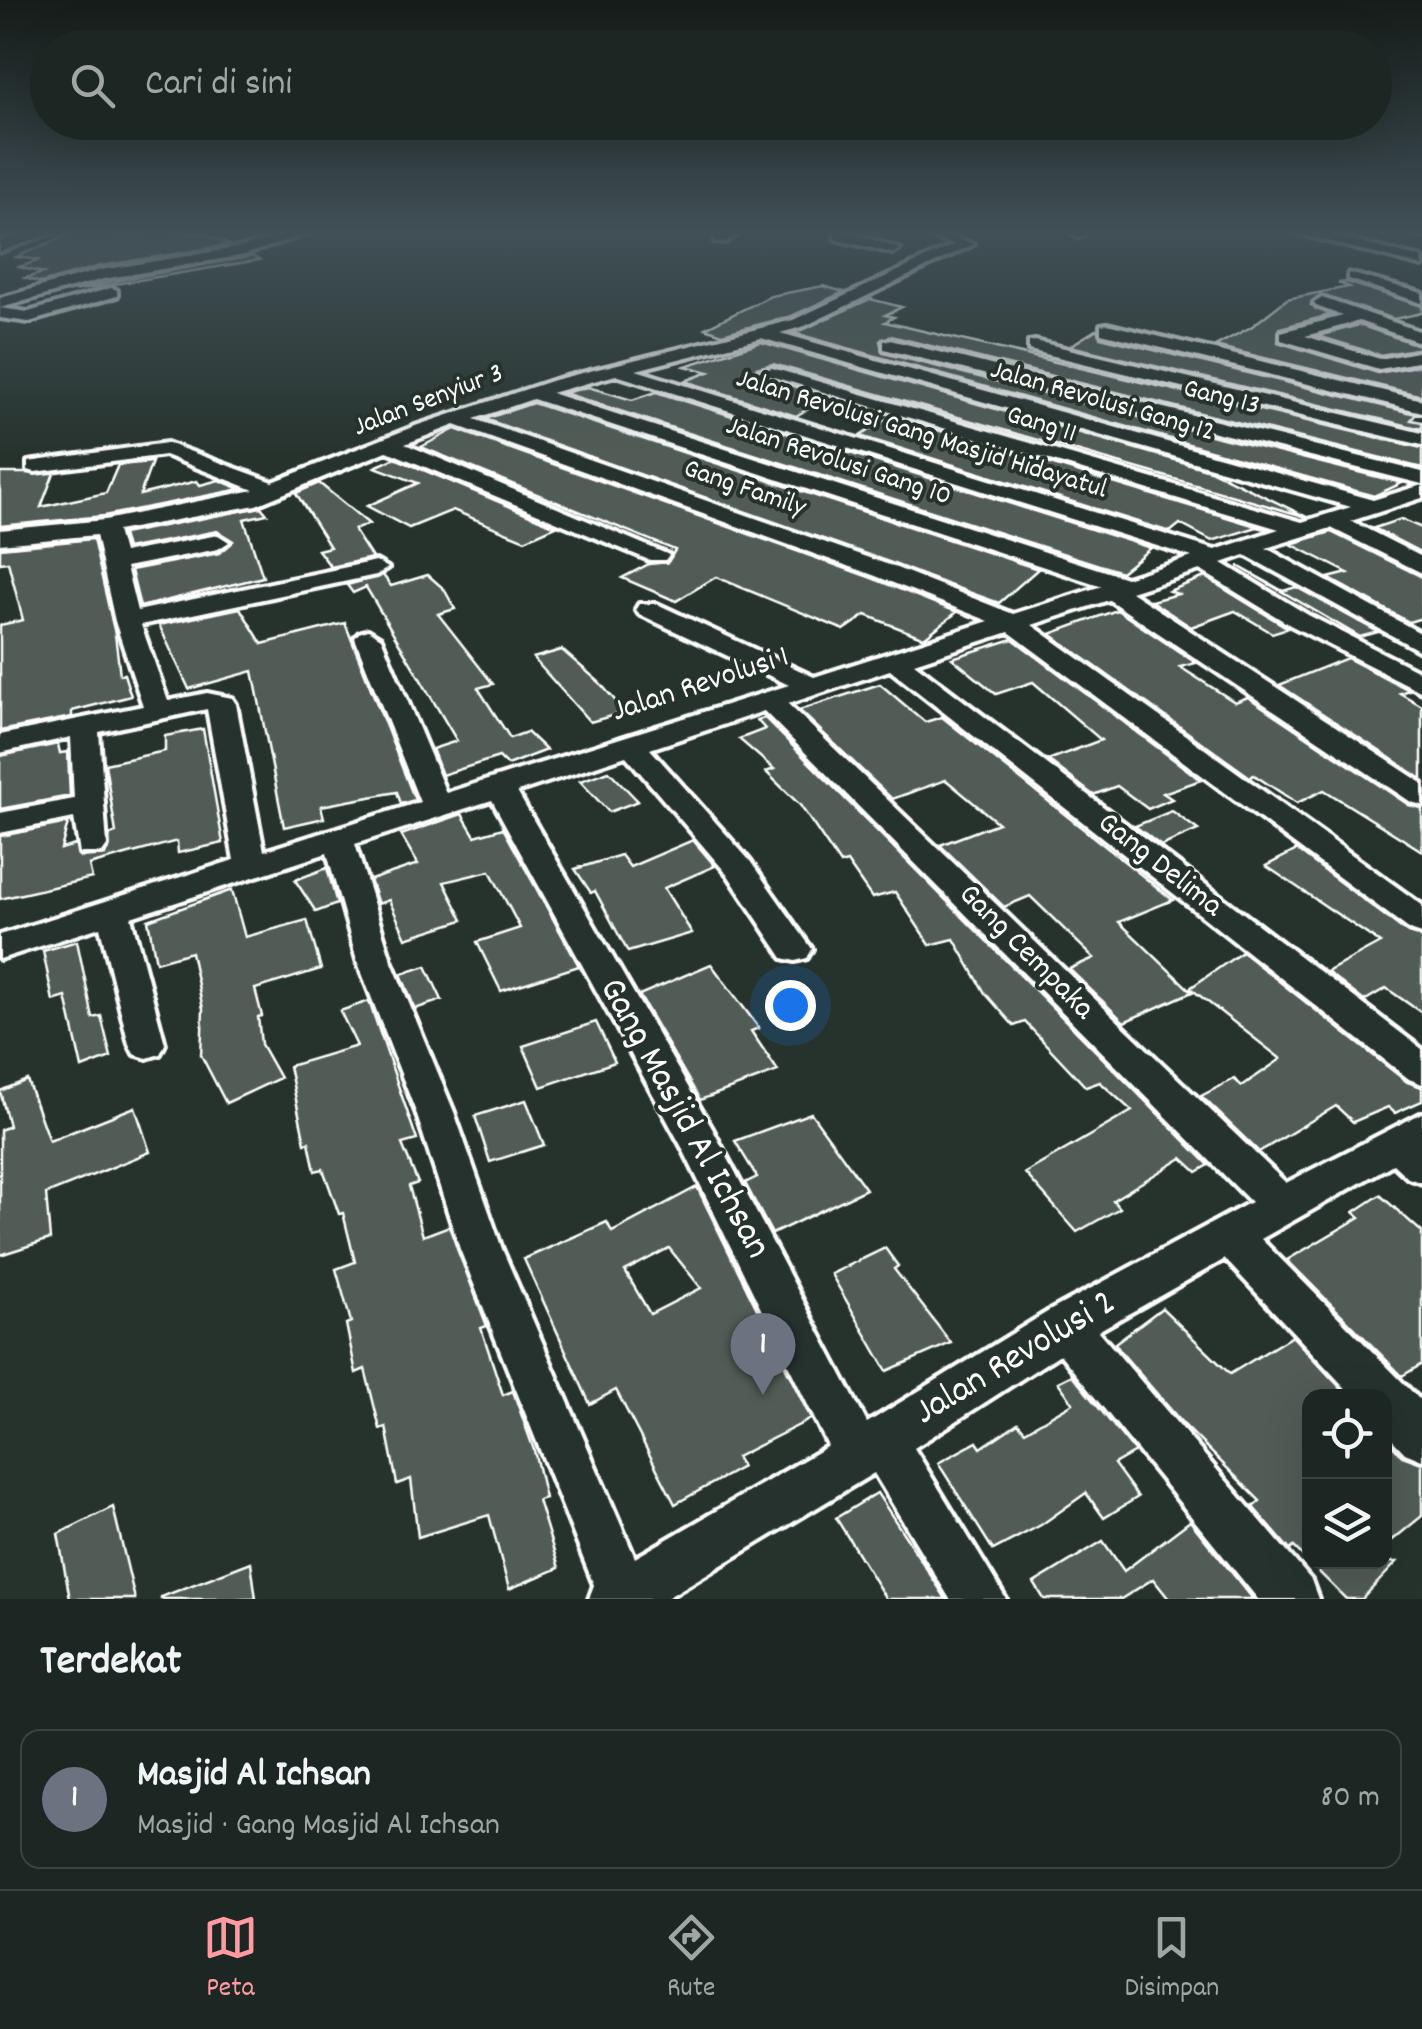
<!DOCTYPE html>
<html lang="id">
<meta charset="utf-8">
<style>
:root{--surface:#1c2622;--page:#252e2a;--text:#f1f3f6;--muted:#a0a5a5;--line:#3a4340;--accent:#ff9aa2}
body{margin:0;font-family:Dekko,sans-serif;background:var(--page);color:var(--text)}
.controls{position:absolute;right:30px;bottom:30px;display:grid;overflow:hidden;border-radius:20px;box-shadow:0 10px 40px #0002}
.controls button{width:90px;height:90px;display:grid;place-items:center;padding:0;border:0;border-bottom:2px solid var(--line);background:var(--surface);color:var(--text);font:50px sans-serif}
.you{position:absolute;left:790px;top:1005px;width:35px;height:35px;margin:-25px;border:8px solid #fff;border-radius:50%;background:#1a73e8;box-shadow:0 0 0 15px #1a73e833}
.badge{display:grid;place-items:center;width:65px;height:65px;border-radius:50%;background:var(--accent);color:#fff;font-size:32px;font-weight:700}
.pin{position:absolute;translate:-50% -82px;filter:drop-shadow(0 2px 5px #0008)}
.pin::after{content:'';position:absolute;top:52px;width:35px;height:30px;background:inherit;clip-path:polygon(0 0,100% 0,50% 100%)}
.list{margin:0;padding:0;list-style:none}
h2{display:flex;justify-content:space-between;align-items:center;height:130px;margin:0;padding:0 40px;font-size:42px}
h2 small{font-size:32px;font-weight:400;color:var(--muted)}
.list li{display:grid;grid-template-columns:65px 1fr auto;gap:30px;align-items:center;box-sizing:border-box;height:140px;margin:0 20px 20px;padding:0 20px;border:2px solid var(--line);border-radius:20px}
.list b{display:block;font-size:38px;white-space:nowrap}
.list p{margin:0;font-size:32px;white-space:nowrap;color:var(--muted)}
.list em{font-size:32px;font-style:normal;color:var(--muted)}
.icon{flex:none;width:55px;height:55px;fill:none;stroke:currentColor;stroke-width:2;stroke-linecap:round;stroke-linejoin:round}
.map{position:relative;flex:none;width:1422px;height:1599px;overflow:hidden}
.search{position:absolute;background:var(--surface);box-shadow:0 10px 40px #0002;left:30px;right:30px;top:30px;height:110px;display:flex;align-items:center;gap:25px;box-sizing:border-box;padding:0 35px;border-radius:55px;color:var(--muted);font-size:38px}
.sheet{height:290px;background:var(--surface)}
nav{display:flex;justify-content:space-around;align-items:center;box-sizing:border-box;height:140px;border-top:2px solid var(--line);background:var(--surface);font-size:28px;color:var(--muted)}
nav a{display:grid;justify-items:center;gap:5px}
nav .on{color:var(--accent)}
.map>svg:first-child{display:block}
.building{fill:#515c57;stroke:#fff;stroke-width:2.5;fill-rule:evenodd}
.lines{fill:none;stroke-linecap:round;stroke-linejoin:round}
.minor-casing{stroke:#fff;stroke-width:8}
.major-casing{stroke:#fff;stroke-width:7}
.minor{fill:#26332d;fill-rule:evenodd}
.major{fill:#26332d;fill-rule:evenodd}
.labels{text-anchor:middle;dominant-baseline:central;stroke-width:8;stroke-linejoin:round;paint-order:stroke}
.far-street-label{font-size:28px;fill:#fff;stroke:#26332d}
.street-label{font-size:32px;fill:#fff;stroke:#26332d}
.near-street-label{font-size:38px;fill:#fff;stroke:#26332d}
</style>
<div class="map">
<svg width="1422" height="1599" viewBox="0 0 1422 1599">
<rect width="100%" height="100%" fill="#26332d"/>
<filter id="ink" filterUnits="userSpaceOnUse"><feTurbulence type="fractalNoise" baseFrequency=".01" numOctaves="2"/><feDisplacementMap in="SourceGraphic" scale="20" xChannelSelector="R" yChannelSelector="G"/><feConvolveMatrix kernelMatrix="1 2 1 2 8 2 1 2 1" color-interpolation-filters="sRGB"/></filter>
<g filter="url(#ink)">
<!-- building -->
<g class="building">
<path d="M75 232 121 236 180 232 206 234 229 245 100 266 41 283 25 278 43 273 19 267 40 260 16 257Z"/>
<path d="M252 256 259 260 73 291 104 283Z"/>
<path d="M1347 282 1422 306V313L1394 319 1320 295 1311 305 1330 315 1280 328 1278 342 1378 373 1422 365V396L1215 346 1251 327 1287 299 1349 287 1338 283Z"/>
<path d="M823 286 844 292 792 316 722 334 705 328 771 296Z"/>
<path d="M870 299 902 307 885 315 894 317 885 322 1422 448V468L891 336 880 341 883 353 1402 483 1374 496 794 333Z"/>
<path d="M1359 325 1422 346V348L1380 355 1318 336Z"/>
<path d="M1097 329 1100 337 1416 414 1411 420 1422 422V429L1070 346Z"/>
<path d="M761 342 1210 470 1307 517 773 364 756 368 754 374 828 397 796 416 685 381 709 372 685 366Z"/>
<path d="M588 387 632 400 656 392 1151 548 1121 572 564 393Z"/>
<path d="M533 403 1038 569 999 603 485 419Z"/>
<path d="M891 416 1266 529 1257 527 1212 541 1180 524 1170 532 860 436Z"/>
<path d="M455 429 872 578 957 612 924 638 866 615 844 630 716 577 676 601 622 578 649 564 668 562 675 550 421 447Z"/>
<path d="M395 458 556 526 525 540 453 510 409 528 367 506 418 483 375 467Z"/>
<path d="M152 462 140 495 197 481 200 485 219 480 241 489 104 516 0 526V473H54L41 507 106 493 118 465Z"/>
<path d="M319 483 369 524 354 530 372 558 331 567 318 550 330 547 296 493Z"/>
<path d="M261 507 267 514 244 519 263 577 140 607 131 570 219 553 233 541 217 531 126 549 122 534Z"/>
<path d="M1401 519 1422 528V553L1374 528Z"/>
<path d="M1331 532 1422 577V618L1409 622 1328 578 1348 573 1291 544Z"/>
<path d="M93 539 115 634 120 675 124 674 131 696 72 711V717L0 731V625L23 620 8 562 0 563V548Z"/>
<path d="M1238 566 1283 591 1296 587 1378 632 1360 637Z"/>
<path d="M383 575 391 586 428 575 444 589 455 609 438 614 493 684 478 688 510 738 527 732 546 750 507 765 499 757 442 775 432 749 457 741 366 587 353 593 347 585Z"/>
<path d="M1205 577 1288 628 1272 633 1235 611 1191 627 1151 601 1178 594 1169 591Z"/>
<path d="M240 608 262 644 345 623 415 800 401 804 397 792 321 806 324 818 284 827 253 671 189 689 159 625Z"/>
<path d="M1117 610 1196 663 1180 667 1235 702 1248 697 1409 805 1422 808V851L1324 790 1297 803 1254 775 1250 777 1050 634Z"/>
<path d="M1013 639 1201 780 1163 793 1172 799 1148 809 1117 786 1093 795 1048 760 1101 740 1033 682 996 694 952 658Z"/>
<path d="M562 650 599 682 625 712 590 722 533 658Z"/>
<path d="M1347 658 1409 690 1400 693 1422 706V779L1279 685Z"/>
<path d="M880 684 925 722 942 717 1173 900 1119 922 1192 992 1124 1022 1069 969 1094 958 1030 896 1004 907 940 845 998 823 946 780 892 799 799 710Z"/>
<path d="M765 718 1209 1165 1197 1172 1182 1158 1113 1200 1120 1208 1077 1232 1025 1173 1132 1111 1100 1082 1086 1087 1025 1022 1014 1026 985 993 954 939 930 945 895 892 872 898 847 862 840 864 800 805 766 772 774 769 739 739 765 729 757 720Z"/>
<path d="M203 729 223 843 178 853 177 841 89 865 92 878 0 899V836L68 823 61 849 75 845 80 857 105 855 110 835 116 833 105 764 165 751V736Z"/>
<path d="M58 744 60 753 68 752 70 796 0 809V756Z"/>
<path d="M609 771 638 801 609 812 580 781Z"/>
<path d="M1172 811 1198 830 1161 846 1135 826Z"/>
<path d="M462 814 475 836 503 828 579 966 501 991 477 942 520 928 490 871 444 882 463 920 406 938 389 900 378 904 370 880 418 864 401 835Z"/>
<path d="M693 840 715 866 664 888 692 933 628 952 595 891 591 893 575 869 621 855 630 867Z"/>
<path d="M1297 850 1408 933 1422 937V1013L1386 988 1364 1001 1327 972 1380 943 1266 866Z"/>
<path d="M327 868 337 904 316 912 295 880Z"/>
<path d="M232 890 245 937 307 920 321 969 255 989 262 1016 258 1017 261 1044 280 1078 226 1103 201 1055 203 1009 191 952 156 962 148 920Z"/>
<path d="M77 941 93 1018 101 1016 111 1057 82 1068 66 997 53 1001 43 951Z"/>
<path d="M1242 952 1407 1082 1422 1087V1101L1395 1113 1388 1107 1353 1122 1336 1106 1259 1152 1201 1096 1234 1079 1242 1086 1281 1059 1190 988Z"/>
<path d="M711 964 759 1028 751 1031 778 1071 700 1100 639 995Z"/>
<path d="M426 966 442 1000 415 1009 401 974Z"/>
<path d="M369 1001 417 1140 402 1144 418 1183 409 1186 423 1236 449 1226 487 1326 481 1328 503 1395 513 1391 534 1450 545 1498 538 1500 559 1568 509 1589 489 1515 418 1537 411 1479 397 1484 386 1427 380 1429 365 1369 356 1373 346 1324 351 1322 336 1269 355 1262 343 1213 339 1214 323 1169 315 1171 309 1142 305 1143 289 1066 357 1046 340 1011Z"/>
<path d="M596 1022 615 1062 541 1087 523 1046Z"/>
<path d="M27 1080 49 1141 135 1107 150 1152 46 1194 50 1239 0 1255V1130L9 1126 0 1091Z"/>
<path d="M526 1100 544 1145 490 1162 475 1116Z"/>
<path d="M811 1113 866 1189 772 1234 745 1183 757 1177 735 1141Z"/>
<path d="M697 1187 811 1419 736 1457 742 1467 675 1504 616 1390 590 1404 524 1259 607 1222 612 1232ZM669 1248 701 1288 650 1314 625 1271Z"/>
<path d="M1380 1195 1422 1232V1364L1402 1376 1287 1260 1360 1217 1354 1212Z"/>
<path d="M885 1248 898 1266 894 1269 951 1343 887 1371 831 1274Z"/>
<path d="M1162 1308 1230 1374 1292 1336 1348 1396H1310V1562H1397L1362 1599H1346L1294 1547 1290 1550 1253 1507 1260 1501 1184 1425 1120 1351 1115 1343Z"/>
<path d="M1072 1375 1135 1452 1114 1464 1138 1497 1104 1518 1086 1493 1041 1525 993 1550 938 1463 977 1442 981 1448 1018 1423 1025 1431 1073 1403 1058 1382Z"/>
<path d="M1384 1437 1402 1456 1422 1463V1516L1384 1547Z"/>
<path d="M877 1493 943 1594 946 1599H886L836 1518Z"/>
<path d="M113 1507 135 1599H70L58 1534Z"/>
<path d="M1190 1521 1253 1599H1169L1153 1579 1121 1599H1044L1034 1583 1103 1541 1124 1571Z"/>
<path d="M251 1562 256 1599H161V1597Z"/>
</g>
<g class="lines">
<!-- minor casing -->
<g class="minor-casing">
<g id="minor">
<path d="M289 232H310L244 255 103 279 0 308V298L101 270 242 247Z"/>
<path d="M723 232H741L725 242H715V236Z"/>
<path d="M836 232H850L900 249 893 253 835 239Z"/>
<path d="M916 232H938L974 244 805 326 780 333 1373 500 1422 485V498L1351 521 1422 557V573L1331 528 1266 548 1422 634V652L1245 555 1222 563 1308 615 1422 673V692L1290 625 1200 570 1131 592 1422 783V805L1411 802 1109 600 1032 625 1422 905V934L1410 930 1009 632 914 663 1422 1049V1084L1409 1079 890 670 788 704 1286 1183 1422 1113V1183L1408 1178 1393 1164 1261 1239 1422 1402V1460L1405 1453 1384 1431V1396H1353L1225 1259 1098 1331 1311 1580 1318 1599H1258L1060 1354 914 1448 1006 1599H950L874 1473 665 1599H589L594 1585 460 1249 416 1112 357 960 327 853 131 917 165 1044 160 1054 147 1058 134 1054 129 1044 100 927 0 959V935L234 860 207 709 99 732 107 846 102 853H80L74 818 0 833V813L74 799 71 737 0 753V735L143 706 115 621 96 535 0 544V530L105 520 254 490 165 455 35 472 28 470V462L167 443 273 482 418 425 554 380 793 320 954 245ZM761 338 1351 507 1302 522 772 368 757 372 1279 529 1215 550 636 370ZM616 375 1192 557 1126 578 551 393ZM533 399 1102 586 1013 614 889 565 474 419ZM455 425 873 575 989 621 814 677 657 604H639L636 609 639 614 789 685 446 793 381 638 368 630 359 633 355 638 420 802 264 851 236 704 232 698 207 693 168 701 141 625 376 575 388 568 376 561 137 611 126 567 218 549 229 542 218 535 123 553 117 531 256 505 387 451 649 560H665L669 555 405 444ZM764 711 1251 1202 1049 1311 867 1423 713 1130 517 792 626 756 728 875 783 958 795 961 807 958 812 949 750 861 650 749ZM492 800 683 1149 828 1446 635 1558 502 1249 454 1112 391 960 355 844Z"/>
<path d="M1071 232H1085V233L1078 237Z"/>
<path d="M1293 232H1316L1422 258V266Z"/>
<path d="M1412 232H1422V236L1414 235Z"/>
<path d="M1349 273 1422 293V303L1349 279Z"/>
<path d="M111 288 117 290V296L29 322 0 318V308L28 312Z"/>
<path d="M1322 298 1422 332V343L1359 321 1305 336 1380 359 1422 351V361L1379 369 1281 340V332L1343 316 1316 306 1314 303Z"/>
<path d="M1107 324 1422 400V412L1101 333V325Z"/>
<path d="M890 340 1422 472V484L884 349V341Z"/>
<path d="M1035 341 1422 433V445L1029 350V342Z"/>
</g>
</g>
<!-- major casing -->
<g class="major-casing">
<path id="major" d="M27 232H53L0 252V241Z"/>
</g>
<!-- minor -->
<use href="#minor" class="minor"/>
<!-- major -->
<use href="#major" class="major"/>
</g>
</g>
<!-- sky -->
<linearGradient id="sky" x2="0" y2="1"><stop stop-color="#151c19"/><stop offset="0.51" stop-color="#415057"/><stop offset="1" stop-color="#415057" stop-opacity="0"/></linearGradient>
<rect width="1422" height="456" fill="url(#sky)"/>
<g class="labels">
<!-- far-street labels -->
<g class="far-street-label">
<text transform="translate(1221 399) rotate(14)">Gang 13</text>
<text transform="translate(429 402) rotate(-21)">Jalan Senyiur 3</text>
<text transform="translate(1102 403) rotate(16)">Jalan Revolusi Gang 12</text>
<text transform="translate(1041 426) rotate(17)">Gang 11</text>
<text transform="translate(921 436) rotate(17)">Jalan Revolusi Gang Masjid Hidayatul</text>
<text transform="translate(838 463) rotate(18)">Jalan Revolusi Gang 10</text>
<text transform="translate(744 490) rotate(19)">Gang Family</text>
</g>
<!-- street labels -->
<g class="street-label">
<text transform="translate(701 686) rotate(-18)">Jalan Revolusi 1</text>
<text transform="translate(1159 866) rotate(38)">Gang Delima</text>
<text transform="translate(1025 953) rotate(45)">Gang Cempaka</text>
</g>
<!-- near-street labels -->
<g class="near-street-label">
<text transform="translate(683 1119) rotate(61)">Gang Masjid Al Ichsan</text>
<text transform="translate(1016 1359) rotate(-31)">Jalan Revolusi 2</text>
</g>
</g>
</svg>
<div class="controls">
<button><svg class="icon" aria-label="locate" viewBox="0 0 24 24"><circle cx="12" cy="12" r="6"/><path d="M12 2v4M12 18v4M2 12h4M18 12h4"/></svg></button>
<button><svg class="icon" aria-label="layers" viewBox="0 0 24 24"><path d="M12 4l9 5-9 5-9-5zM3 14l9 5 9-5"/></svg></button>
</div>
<div class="you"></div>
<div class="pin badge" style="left:763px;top:1395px;background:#6b7280">1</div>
<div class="search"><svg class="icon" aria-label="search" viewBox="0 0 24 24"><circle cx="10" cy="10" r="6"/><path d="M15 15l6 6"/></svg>Cari di sini</div>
</div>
<section class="sheet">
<h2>Terdekat<small></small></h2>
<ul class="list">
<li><span class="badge" style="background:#6b7280">1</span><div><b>Masjid Al Ichsan</b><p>Masjid · Gang Masjid Al Ichsan</p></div><em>80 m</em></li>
</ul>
</section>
<nav>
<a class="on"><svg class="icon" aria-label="map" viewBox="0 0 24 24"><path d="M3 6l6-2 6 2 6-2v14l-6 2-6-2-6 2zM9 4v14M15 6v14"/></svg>Peta</a>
<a><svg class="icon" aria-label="directions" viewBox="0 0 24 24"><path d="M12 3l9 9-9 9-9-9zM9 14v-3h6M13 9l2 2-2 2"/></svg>Rute</a>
<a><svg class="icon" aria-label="saved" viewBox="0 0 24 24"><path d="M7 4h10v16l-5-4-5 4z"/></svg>Disimpan</a>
</nav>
